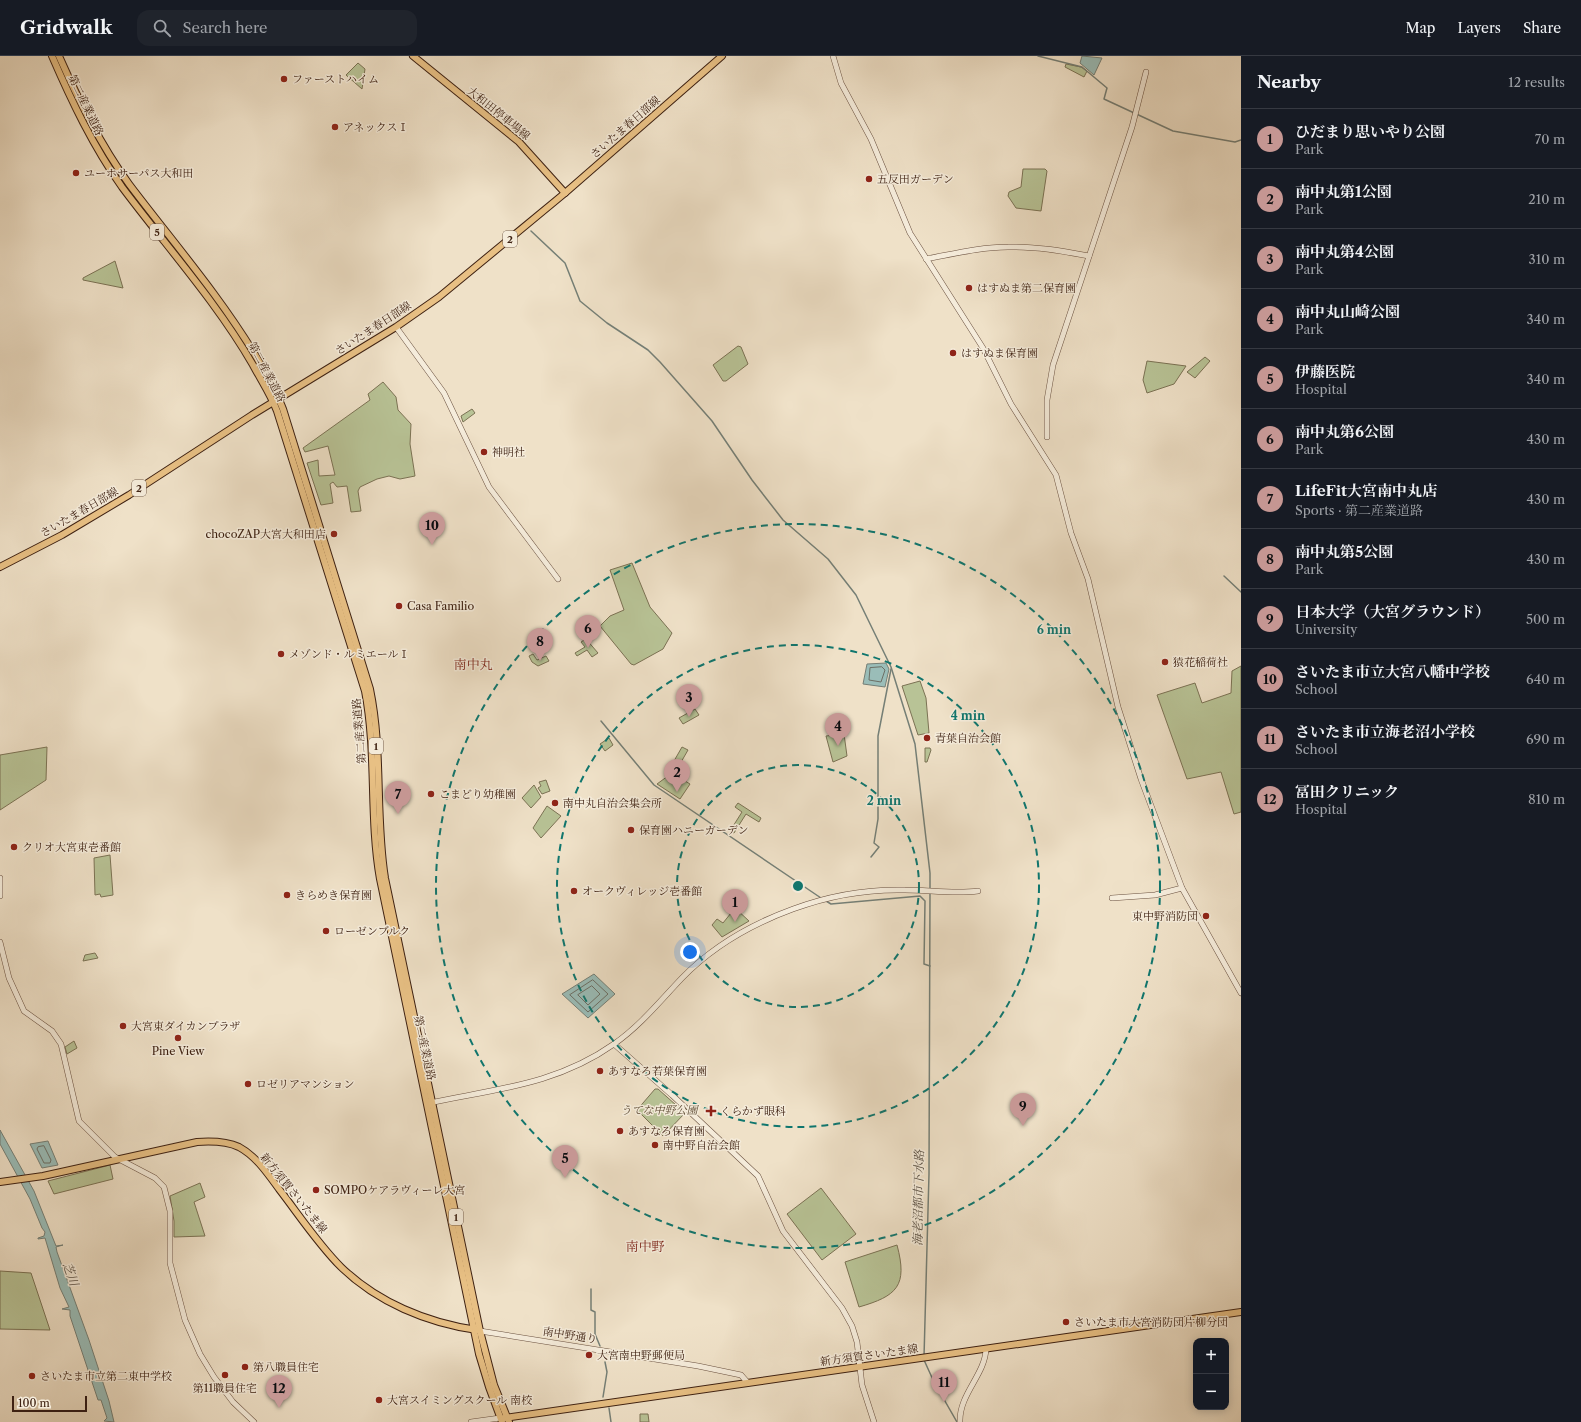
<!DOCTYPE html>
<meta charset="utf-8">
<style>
:root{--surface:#171b24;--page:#20242c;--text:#f1f3f6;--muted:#9ea1a6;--line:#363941;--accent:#c59692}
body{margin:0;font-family:"Libre Caslon Text","Noto Serif JP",serif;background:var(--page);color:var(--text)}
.controls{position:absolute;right:12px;bottom:12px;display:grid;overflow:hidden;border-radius:8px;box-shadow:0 2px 10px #0003}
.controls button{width:36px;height:36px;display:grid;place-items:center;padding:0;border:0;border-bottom:1px solid var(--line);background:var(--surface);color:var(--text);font:20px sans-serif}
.scale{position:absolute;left:12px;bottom:10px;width:75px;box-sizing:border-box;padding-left:4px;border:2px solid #3e2112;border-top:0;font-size:11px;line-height:14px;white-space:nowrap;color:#3e2112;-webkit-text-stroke:3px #f5ecdb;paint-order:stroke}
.you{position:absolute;left:690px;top:896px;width:14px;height:14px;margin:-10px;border:3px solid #fff;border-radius:50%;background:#1a73e8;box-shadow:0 0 0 6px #1a73e833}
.badge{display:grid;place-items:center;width:26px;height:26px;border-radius:50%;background:var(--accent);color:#111;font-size:13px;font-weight:700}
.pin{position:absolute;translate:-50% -33px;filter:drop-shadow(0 1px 2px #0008)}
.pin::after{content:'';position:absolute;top:21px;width:14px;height:12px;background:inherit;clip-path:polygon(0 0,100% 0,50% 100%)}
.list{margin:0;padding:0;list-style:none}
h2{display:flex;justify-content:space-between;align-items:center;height:52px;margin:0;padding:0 16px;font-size:17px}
h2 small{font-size:13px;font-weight:400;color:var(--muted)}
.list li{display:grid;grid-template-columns:26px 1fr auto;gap:12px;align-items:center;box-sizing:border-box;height:60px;padding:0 16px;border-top:1px solid var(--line)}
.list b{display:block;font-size:15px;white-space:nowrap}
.list p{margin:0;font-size:13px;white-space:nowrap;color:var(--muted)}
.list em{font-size:13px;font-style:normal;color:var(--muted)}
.icon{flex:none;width:22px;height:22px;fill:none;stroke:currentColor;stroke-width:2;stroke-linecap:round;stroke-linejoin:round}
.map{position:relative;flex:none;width:1241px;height:1366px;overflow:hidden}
header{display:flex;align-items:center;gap:24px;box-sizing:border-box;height:56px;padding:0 20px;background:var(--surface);border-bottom:1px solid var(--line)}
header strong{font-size:19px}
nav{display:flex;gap:22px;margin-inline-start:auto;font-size:14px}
.search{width:280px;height:36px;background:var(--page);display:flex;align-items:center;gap:10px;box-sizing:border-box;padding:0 14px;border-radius:12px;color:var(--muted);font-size:15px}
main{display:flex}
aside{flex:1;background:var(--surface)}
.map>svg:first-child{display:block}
.green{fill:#b8c396;stroke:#7b7254}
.water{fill:#9abdb8;stroke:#757f76}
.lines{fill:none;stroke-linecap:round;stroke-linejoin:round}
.shore{stroke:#6c6f65;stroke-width:1}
.stream{stroke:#757f76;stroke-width:1.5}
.minor-casing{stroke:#6a5140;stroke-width:6}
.major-casing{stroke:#3e2112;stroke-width:8}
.minor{stroke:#f5ecdb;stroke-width:5}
.major{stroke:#e8c084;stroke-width:6}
.ring{fill:none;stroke:#0f766e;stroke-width:2;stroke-dasharray:7 5}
.poi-dot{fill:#8f2418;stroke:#f5ecdb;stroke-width:1.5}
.labels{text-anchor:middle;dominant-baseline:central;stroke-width:3;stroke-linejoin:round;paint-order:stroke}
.shield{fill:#f5ecdb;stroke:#755e4e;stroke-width:1}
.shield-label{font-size:10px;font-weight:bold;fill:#3e2112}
.poi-label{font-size:11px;fill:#3e2112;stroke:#f5ecdb;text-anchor:start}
.street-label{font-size:11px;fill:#3e2112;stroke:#f5ecdb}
.park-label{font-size:11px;font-style:italic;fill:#5c4a33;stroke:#f5ecdb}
.water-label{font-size:12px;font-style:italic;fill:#5a5044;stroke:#f5ecdb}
.quarter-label{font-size:13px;fill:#7a1f14;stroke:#f5ecdb}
.centre{fill:#0f766e;stroke:#f5ecdb;stroke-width:2}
.ring-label{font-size:12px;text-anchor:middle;font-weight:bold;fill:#0f766e;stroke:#f5ecdb;stroke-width:3;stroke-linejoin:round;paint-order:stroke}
</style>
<header>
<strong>Gridwalk</strong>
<div class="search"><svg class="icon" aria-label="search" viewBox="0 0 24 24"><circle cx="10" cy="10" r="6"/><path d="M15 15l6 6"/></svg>Search here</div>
<nav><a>Map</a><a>Layers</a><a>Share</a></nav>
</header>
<main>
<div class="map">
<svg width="1241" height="1366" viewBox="0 0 1241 1366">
<rect width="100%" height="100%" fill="#efe1c8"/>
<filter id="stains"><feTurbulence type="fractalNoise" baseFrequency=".005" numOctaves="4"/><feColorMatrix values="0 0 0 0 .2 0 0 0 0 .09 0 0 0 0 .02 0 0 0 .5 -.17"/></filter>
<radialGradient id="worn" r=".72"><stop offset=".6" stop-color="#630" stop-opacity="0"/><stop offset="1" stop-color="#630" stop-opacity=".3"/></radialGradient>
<!-- green -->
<g class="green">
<path d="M358 7 365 13 362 33 346 19Z"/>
<path d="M1066 8 1081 11 1087 15 1084 21 1065 11Z"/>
<path d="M1023 113H1045L1047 115 1041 155 1016 152 1008 140 1009 136 1021 131Z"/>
<path d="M115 205 123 232 83 224V222Z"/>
<path d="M738 290 741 291 748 308 726 325H723L713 309Z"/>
<path d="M1205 301 1210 305 1195 322 1187 316Z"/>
<path d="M1147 305 1186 310 1174 328 1147 337 1143 324Z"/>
<path d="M383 326 396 341 398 354 411 368 410 388 415 420 400 423 389 420 377 423 360 431 358 435 361 455 351 456 347 430 337 431 333 426 330 428 333 447 321 449 307 407 318 404 319 420 335 419 328 390 305 396 303 392 370 344 368 338Z"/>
<path d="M472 353 475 357 463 366 461 360Z"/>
<path d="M632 507 650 551 672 577 663 593 634 609 631 608 600 570 610 560 624 554 610 514Z"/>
<path d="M586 583 598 597 592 601 587 594 577 600 575 597 585 591 581 586Z"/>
<path d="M533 598 537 604 546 600 549 605 538 610 532 606 529 600Z"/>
<path d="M1241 610V756L1234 758 1221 716 1187 723 1157 639 1195 627 1202 647 1231 637 1232 615Z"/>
<path d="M920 625 926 642 929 677 918 679 902 630Z"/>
<path d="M695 653 699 659 683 668 679 662Z"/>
<path d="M844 678 847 700 833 706 826 680Z"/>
<path d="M609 682 613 689 605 695 600 688Z"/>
<path d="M47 691 46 724 0 754V699Z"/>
<path d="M682 691 688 694 676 715 670 712Z"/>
<path d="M925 692H930L931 694 927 706H925Z"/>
<path d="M672 717 690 728 680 743 657 728Z"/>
<path d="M546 724 550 735 542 738 538 732 541 730 539 726Z"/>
<path d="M534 729 541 741 531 752 522 742Z"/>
<path d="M738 747 761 762 759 766 746 758 734 777 730 775 742 756 735 751Z"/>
<path d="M547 750 561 760 541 782 533 772Z"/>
<path d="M110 799 113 839 101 841 100 838 95 839 94 802Z"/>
<path d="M735 852 749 865 722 881 712 869 717 863 723 867Z"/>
<path d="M95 897 98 902 83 905 85 899Z"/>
<path d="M74 985 77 992 67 998 65 991Z"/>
<path d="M655 1033H658L685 1057 663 1080 637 1054Z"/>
<path d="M110 1109 113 1123 54 1138 48 1125Z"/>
<path d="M200 1127 205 1141 194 1146 205 1180 174 1181V1165L170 1140Z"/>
<path d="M821 1132 856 1178 822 1204 787 1158Z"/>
<path d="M897 1189C908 1230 897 1240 859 1251L845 1206Z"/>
<path d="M0 1215 31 1217 50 1274 0 1273Z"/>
<path d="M640 1358H648L649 1366H640Z"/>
</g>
<!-- water -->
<g class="water">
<path d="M1082 0 1102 2 1094 19 1080 7Z"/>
<path d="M886 607 889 613 885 631 863 628 867 608Z"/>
<path d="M594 918 615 938 588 962 562 938Z"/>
<path d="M0 1074 34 1135 56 1190 63 1189 56 1191 57 1196 89 1284 109 1345 114 1366 104 1365 107 1362 101 1344H98L70 1260V1254L62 1253 69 1251 60 1232 45 1182 38 1183V1182L44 1180 45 1176 42 1172 30 1143 0 1088Z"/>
<path d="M48 1085 58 1109 42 1112 30 1088Z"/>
</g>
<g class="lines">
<!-- shore -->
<g class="shore">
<path d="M882 611 885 614 881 626 869 624 870 612Z"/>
<path d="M593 924 608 938 588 956 570 939Z"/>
<path d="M592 930 600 938 588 949 578 939Z"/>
<path d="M44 1090 51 1104 50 1107H44L37 1093 38 1091Z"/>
</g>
<!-- stream -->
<g class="stream">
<path d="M1038 0 1082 11 1107 32 1104 43 1173 75 1235 86 1241 84"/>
<path d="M531 175 565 207 580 245 607 267 648 294 660 306 712 365 752 424 783 464 828 503 856 539 891 611 915 688 930 817V833"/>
<path d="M1224 520 1241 536"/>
<path d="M601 665 654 729 821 842"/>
<path d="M871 801 879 791 874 787 878 763V680L891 613"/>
<path d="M826 845 831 848 920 840 925 845 924 908 930 910"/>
<path d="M591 1233V1254L595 1256V1278L600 1290"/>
<path d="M924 1301 929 1118 930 836"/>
<path d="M924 1304 934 1326 957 1366"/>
<path d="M603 1341 607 1316 605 1306"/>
<path d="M609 1352 611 1366"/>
</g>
<!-- minor casing -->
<g class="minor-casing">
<g id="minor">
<path d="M833 0 841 27 871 83 910 177 983 292 1011 348 1056 419 1071 477 1088 523 1118 651 1141 723 1182 832 1241 937"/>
<path d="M926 203C953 198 980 191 1008 191 1035 190 1062 195 1089 200"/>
<path d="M396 271 444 337 489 431 558 523"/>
<path d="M1047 381V344L1053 309 1132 71 1146 16"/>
<path d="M0 822V840"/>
<path d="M1112 842 1155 839 1182 832"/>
<path d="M0 886 9 922 24 955 52 975 61 988 79 1065 115 1101 155 1122 164 1131 170 1155V1207L185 1264 200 1298 214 1321 233 1346 254 1366"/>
<path d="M614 988 672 1039 758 1120 783 1175 842 1252 852 1270 857 1286 862 1329 874 1366"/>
<path d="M429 1047C495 1033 556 1029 614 988 640 970 660 945 682 922 712 891 752 868 793 853 828 840 867 833 905 834 928 834 954 838 978 835"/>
<path d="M480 1275 698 1310 741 1319 748 1327"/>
<path d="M471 1366 500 1362"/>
<path d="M960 1366C959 1338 985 1319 986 1293"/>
</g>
</g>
<!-- major casing -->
<g class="major-casing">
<g id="major">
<path d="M52 0C72 46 93 90 122 131 166 190 216 245 253 309 261 324 271 339 277 355L365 635C377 697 369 761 380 823L479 1298 489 1331 502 1366"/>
<path d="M59 0C79 45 100 88 129 128 172 185 220 240 257 302 266 318 276 335 283 353L370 633C383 695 375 760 385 822L480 1275 494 1329 509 1366"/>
<path d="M413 0 519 86 565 137"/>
<path d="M0 511 62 479 129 439 252 359 396 271 439 241 565 137 722 0"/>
<path d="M0 1126 43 1120 197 1086C211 1085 226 1085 239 1091 256 1100 268 1118 279 1133 299 1159 318 1188 341 1211 377 1246 427 1267 477 1274"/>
<path d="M504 1362 1241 1256"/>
</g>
</g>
<!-- minor -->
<use href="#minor" class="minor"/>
<!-- major -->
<use href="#major" class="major"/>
</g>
<!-- distance rings -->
<g class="ring">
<circle cx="798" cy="830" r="121"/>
<circle cx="798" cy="830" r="241"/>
<circle cx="798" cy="830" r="362"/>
</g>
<!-- markers -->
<g class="poi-dot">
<circle cx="284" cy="23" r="4"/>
<circle cx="335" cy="71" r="4"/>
<circle cx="76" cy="117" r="4"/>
<circle cx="869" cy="123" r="4"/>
<circle cx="969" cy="232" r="4"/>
<circle cx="953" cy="297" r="4"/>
<circle cx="484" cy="396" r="4"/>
<circle cx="334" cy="478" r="4"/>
<circle cx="399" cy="550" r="4"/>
<circle cx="281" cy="598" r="4"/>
<circle cx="1165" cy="606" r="4"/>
<circle cx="927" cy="682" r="4"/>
<circle cx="431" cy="738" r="4"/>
<circle cx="555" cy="747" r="4"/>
<circle cx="631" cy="774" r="4"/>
<circle cx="14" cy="791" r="4"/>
<circle cx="574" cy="835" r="4"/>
<circle cx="287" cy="839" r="4"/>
<circle cx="1206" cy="860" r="4"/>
<circle cx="326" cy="875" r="4"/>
<circle cx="123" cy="970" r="4"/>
<circle cx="178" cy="982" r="4"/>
<circle cx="600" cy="1015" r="4"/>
<circle cx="248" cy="1028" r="4"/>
<path d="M709 1049h4v4h4v4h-4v4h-4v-4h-4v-4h4z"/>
<circle cx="620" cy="1075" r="4"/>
<circle cx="655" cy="1089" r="4"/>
<circle cx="316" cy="1134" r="4"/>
<circle cx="1066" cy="1266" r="4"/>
<circle cx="589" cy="1299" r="4"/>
<circle cx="245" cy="1311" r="4"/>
<circle cx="225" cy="1319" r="4"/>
<circle cx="32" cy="1320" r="4"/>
<circle cx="379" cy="1344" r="4"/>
</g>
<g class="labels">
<!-- shield labels -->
<g class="shield">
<rect x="150" y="168" width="14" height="16" rx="3"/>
<rect x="503" y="175" width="14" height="16" rx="3"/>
<rect x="132" y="424" width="14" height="16" rx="3"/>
<rect x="369" y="682" width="14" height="16" rx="3"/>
<rect x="449" y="1153" width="14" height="16" rx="3"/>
</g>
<g class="shield-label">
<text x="157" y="176">5</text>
<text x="510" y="183">2</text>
<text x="139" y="432">2</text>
<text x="376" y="690">1</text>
<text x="456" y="1161">1</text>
</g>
<!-- poi labels -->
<g class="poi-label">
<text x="292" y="23">ファーストハイム</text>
<text x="343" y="71">アネックスⅠ</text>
<text x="84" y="117">ユーホサーパス大和田</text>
<text x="877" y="123">五反田ガーデン</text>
<text x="977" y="232">はすぬま第二保育園</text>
<text x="961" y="297">はすぬま保育園</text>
<text x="492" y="396">神明社</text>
<text x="326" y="478" text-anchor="end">chocoZAP大宮大和田店</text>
<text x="407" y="550">Casa Familio</text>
<text x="289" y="598">メゾンド・ルミエールⅠ</text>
<text x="1173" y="606">猿花稲荷社</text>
<text x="935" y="682">青葉自治会館</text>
<text x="439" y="738">こまどり幼稚園</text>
<text x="563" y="747">南中丸自治会集会所</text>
<text x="639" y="774">保育園ハニーガーデン</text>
<text x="22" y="791">クリオ大宮東壱番館</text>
<text x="582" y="835">オークヴィレッジ壱番館</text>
<text x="295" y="839">きらめき保育園</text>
<text x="1198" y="860" text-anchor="end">東中野消防団</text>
<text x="334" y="875">ローゼンブルク</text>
<text x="131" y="970">大宮東ダイカンプラザ</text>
<text x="178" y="995" text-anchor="middle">Pine View</text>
<text x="608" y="1015">あすなろ若葉保育園</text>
<text x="256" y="1028">ロゼリアマンション</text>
<text x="720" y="1055">くらかず眼科</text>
<text x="628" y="1075">あすなろ保育園</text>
<text x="663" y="1089">南中野自治会館</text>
<text x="324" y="1134">SOMPOケアラヴィーレ大宮</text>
<text x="1074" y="1266">さいたま市大宮消防団片柳分団</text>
<text x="597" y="1299">大宮南中野郵便局</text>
<text x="253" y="1311">第八職員住宅</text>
<text x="40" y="1320">さいたま市立第二東中学校</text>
<text x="225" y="1332" text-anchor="middle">第11職員住宅</text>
<text x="387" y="1344">大宮スイミングスクール 南校</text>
</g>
<!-- street labels -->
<g class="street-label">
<text transform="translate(86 49) rotate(64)">第二産業道路</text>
<text transform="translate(499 57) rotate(39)">大和田停車場線</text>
<text transform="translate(625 71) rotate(-41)">さいたま春日部線</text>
<text transform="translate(373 272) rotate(-33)">さいたま春日部線</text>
<text transform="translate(267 316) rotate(62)">第二産業道路</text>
<text transform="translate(79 456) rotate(-30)">さいたま春日部線</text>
<text transform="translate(359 675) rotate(-95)">第二産業道路</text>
<text transform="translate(425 992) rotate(78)">第二産業道路</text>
<text transform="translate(294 1137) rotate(51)">新方須賀さいたま線</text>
<text transform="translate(570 1279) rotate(9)">南中野通り</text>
<text transform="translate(869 1299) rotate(-8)">新方須賀さいたま線</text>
</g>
<!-- park labels -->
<g class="park-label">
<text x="659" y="1054">うてな中野公園</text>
</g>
<!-- water labels -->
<g class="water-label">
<text transform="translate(918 1142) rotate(-89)">海老沼都市下水路</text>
<text transform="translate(71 1218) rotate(70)">芝川</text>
</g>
<!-- quarter labels -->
<g class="quarter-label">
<text x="473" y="608">南中丸</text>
<text x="645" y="1190">南中野</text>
</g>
</g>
<circle cx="798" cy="830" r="6" class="centre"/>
<g class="ring-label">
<text x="1054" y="578">6 min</text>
<text x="968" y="664">4 min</text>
<text x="884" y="749">2 min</text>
</g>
<rect width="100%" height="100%" filter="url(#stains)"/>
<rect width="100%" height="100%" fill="url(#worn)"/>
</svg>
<div class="controls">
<button>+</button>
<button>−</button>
</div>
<div class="scale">100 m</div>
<div class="you"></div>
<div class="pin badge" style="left:735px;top:866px">1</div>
<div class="pin badge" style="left:677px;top:736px">2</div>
<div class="pin badge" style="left:689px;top:661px">3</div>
<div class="pin badge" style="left:838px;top:690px">4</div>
<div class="pin badge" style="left:565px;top:1122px">5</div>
<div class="pin badge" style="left:588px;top:592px">6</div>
<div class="pin badge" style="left:398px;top:758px">7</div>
<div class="pin badge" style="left:540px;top:605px">8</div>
<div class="pin badge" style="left:1023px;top:1070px">9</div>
<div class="pin badge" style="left:432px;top:489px">10</div>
<div class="pin badge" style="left:944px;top:1346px">11</div>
<div class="pin badge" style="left:279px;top:1352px">12</div>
</div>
<aside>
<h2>Nearby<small>12 results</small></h2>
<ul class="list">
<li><span class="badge">1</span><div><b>ひだまり思いやり公園</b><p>Park</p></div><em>70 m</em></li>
<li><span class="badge">2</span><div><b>南中丸第1公園</b><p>Park</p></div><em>210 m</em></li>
<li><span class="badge">3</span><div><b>南中丸第4公園</b><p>Park</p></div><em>310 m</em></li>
<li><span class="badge">4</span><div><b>南中丸山崎公園</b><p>Park</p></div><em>340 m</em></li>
<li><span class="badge">5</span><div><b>伊藤医院</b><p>Hospital</p></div><em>340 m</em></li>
<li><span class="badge">6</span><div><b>南中丸第6公園</b><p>Park</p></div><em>430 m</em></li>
<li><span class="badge">7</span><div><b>LifeFit大宮南中丸店</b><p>Sports · 第二産業道路</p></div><em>430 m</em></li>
<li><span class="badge">8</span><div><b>南中丸第5公園</b><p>Park</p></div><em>430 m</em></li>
<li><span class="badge">9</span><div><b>日本大学（大宮グラウンド）</b><p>University</p></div><em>500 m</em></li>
<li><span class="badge">10</span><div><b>さいたま市立大宮八幡中学校</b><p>School</p></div><em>640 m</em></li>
<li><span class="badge">11</span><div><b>さいたま市立海老沼小学校</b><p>School</p></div><em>690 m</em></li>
<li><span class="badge">12</span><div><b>冨田クリニック</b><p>Hospital</p></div><em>810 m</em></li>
</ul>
</aside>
</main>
